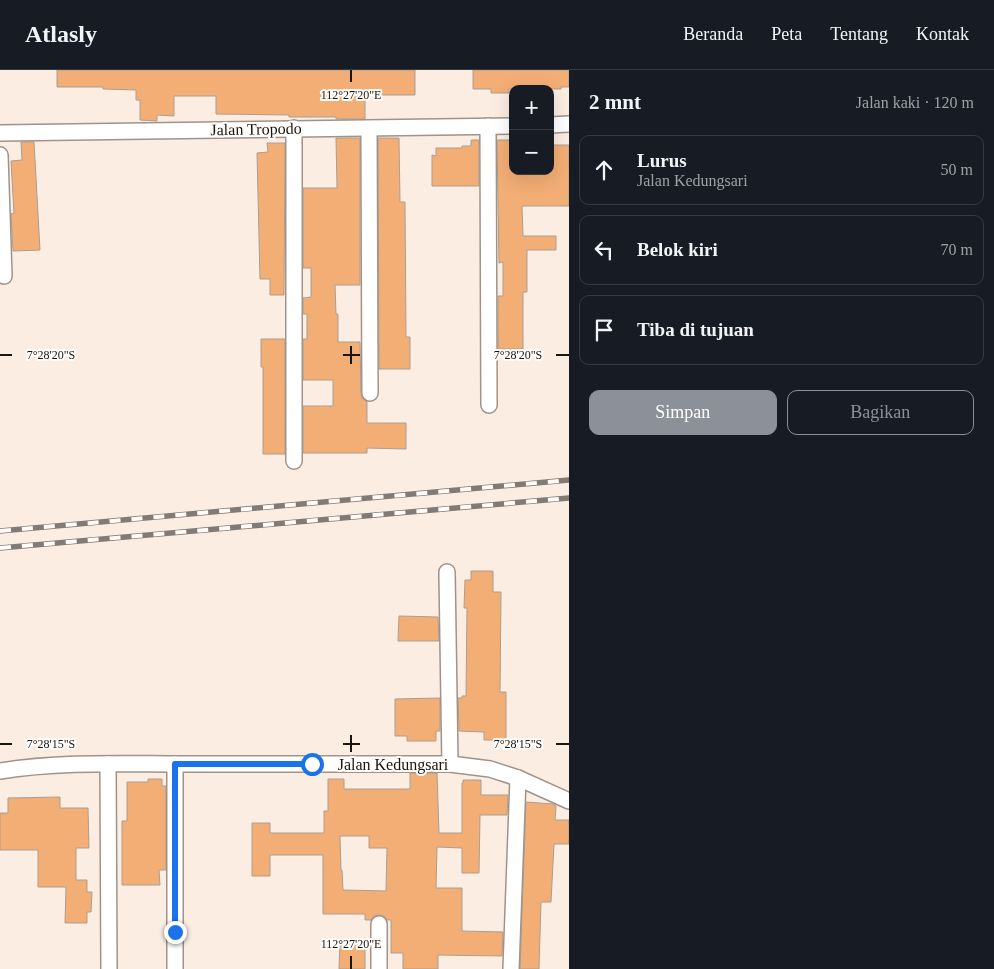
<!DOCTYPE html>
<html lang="id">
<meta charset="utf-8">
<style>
:root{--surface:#171b24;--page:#242831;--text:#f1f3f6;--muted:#9ea1a6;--line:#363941;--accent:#8c9099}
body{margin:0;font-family:"Times New Roman",serif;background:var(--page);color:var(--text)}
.controls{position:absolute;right:15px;top:15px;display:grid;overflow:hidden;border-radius:10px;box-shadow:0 5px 20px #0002}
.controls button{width:45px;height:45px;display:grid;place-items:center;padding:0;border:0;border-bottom:1px solid var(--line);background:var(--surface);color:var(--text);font:25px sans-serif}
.stop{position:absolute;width:15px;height:15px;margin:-11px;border:4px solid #1a73e8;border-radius:50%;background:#fff}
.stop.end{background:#1a73e8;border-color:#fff;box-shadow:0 1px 5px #0008}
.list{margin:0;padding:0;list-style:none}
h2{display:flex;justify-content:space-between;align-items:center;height:65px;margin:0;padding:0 20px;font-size:21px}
h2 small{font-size:16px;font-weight:400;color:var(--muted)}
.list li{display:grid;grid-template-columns:32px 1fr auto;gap:15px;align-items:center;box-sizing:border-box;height:70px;margin:0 10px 10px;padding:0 10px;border:1px solid var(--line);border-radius:10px}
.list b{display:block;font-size:19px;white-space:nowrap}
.list p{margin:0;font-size:16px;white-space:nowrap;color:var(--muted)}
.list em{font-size:16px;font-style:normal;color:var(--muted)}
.actions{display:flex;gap:10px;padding:15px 20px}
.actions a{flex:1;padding:11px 0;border:1px solid var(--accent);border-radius:10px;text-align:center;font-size:18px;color:var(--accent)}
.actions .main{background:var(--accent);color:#fff}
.icon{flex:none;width:28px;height:28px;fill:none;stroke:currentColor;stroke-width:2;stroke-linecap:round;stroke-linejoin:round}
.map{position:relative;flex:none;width:569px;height:899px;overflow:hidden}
header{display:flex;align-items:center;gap:30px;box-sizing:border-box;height:70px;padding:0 25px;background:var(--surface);border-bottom:1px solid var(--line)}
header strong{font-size:24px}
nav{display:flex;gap:28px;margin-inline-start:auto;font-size:18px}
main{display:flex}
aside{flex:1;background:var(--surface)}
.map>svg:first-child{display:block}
.building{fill:#f3ae75;stroke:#ab9e93;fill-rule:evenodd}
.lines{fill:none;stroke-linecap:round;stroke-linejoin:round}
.minor-casing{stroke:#a09389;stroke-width:18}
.minor{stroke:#fff;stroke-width:15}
.rail-casing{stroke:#837a73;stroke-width:5.5}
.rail{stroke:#fffcfa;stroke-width:4;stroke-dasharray:11;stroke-linecap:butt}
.route{stroke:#1a73e8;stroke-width:6}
.ticks{fill:none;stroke:#191511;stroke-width:2}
.labels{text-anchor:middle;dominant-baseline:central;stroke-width:4;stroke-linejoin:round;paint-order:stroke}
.street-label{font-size:16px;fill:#191511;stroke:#fffcfa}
.ticks-label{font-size:12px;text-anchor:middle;fill:#191511;stroke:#fffcfa;stroke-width:4;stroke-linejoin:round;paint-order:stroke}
</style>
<header>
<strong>Atlasly</strong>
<nav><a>Beranda</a><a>Peta</a><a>Tentang</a><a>Kontak</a></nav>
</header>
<main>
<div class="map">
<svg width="569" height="899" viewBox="0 0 569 899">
<rect width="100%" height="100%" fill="#fbede2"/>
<!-- building -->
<g class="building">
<path d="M57 0H415V25H365V49H336V47H289V45L216 44V26H174V46L157 45V51L140 50V30H136V20L103 19V17H57Z"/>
<path d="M473 0H569V17H561V19H509V23H491V19H473Z"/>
<path d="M336 68H360V215H335L336 244H338V272H360L361 323 362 328 367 332V353H406V379L367 378V383H303V336H333V310H303V269H307V244H303V228L311 227V198H303V118H337Z"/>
<path d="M378 68H399L400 132H405L406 267H410V299H379Z"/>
<path d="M471 70H479V116H432V85L436 86V78H462V76H471Z"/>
<path d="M497 70H512L513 101H550V75H569V136H522L523 166H556V180H527V222H523V279H498V226H503V192L499 193Z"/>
<path d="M21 72H34L40 180 13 181 11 144 14 143 11 91 22 90Z"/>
<path d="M267 73H285L284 225H270V209H260L257 83 268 82Z"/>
<path d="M261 269H285V384H263V297H261Z"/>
<path d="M471 501H493V522H501L500 622H506V670H484V662L459 661 458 628H462V626H466L467 538H464L465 510H471Z"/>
<path d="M399 546 438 547 439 571H398Z"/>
<path d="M440 628V661H436V671H407V666H395V629Z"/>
<path d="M410 703H437L439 763H462V713H463V710H481V725H508L507 745H480L479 803H462V778L437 777 436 818H462V861L503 862 502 886 438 885V899H403V883H391V850H387L384 846 379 845 374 846 371 850H365V844H323V785H270V806H252V753H270V763H324V741H328V709H344V719H410ZM340 766H369V778H387L386 821 343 820 342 800H341Z"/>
<path d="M148 709H162V716H166V800H159L160 815H122V751H127V712H148Z"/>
<path d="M60 727V738H88L89 778H76V810H87V822H92L91 842H87V853H65L66 817H38V780H0V743H8V728Z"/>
<path d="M526 732 553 734 556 736 555 750H569V774H554L551 832H541L539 899H520Z"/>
<path d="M340 872H365V899H339Z"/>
</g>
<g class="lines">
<!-- minor casing -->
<g class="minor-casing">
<g id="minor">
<path d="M550 55 569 54"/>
<path d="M488 56 489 335"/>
<path d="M294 58V391"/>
<path d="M369 59 370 323"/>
<path d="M0 63C171 60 342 59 513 56"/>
<path d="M0 85 4 206"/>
<path d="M447 502 450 694"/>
<path d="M108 694 109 899"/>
<path d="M0 701C61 691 123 694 185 694 273 694 362 694 450 694L490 699 518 708 569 731"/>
<path d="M379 854V899"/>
<path d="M175 899V694"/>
<path d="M511 899 518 708"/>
</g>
</g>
<!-- minor -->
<use href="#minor" class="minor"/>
<!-- rail casing -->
<g class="rail-casing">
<g id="rail">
<path d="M0 461 569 410"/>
<path d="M0 478 569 428"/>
</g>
</g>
<!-- rail -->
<use href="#rail" class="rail"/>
</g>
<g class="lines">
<!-- route -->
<path class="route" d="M175 862V694H312"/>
</g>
<!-- ticks -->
<path class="ticks" d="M351 0V12M351 276V294M0 285H12M343 285H360M556 285H569M351 665V682M0 674H12M343 674H360M556 674H569M351 886V899"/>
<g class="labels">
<!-- street labels -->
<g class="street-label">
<text transform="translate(256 59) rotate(-1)">Jalan Tropodo</text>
<text x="393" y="694">Jalan Kedungsari</text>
</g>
</g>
<g class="ticks-label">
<text x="351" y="29">112°27'20"E</text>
<text x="518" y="289">7°28'20"S</text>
<text x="51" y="289">7°28'20"S</text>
<text x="518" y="678">7°28'15"S</text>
<text x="51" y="678">7°28'15"S</text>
<text x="351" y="878">112°27'20"E</text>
</g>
</svg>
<div class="controls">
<button>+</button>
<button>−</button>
</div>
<div class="stop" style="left:312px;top:694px"></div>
<div class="stop end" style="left:175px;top:862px"></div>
</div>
<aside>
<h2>2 mnt<small>Jalan kaki · 120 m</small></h2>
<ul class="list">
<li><svg class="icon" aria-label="ahead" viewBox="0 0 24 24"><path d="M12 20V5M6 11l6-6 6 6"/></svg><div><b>Lurus</b><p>Jalan Kedungsari</p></div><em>50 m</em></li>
<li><svg class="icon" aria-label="left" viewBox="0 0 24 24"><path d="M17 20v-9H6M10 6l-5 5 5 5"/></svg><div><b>Belok kiri</b></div><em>70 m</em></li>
<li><svg class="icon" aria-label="arrive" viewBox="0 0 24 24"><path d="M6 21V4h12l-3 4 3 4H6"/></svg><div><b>Tiba di tujuan</b></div></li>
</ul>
<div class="actions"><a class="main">Simpan</a><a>Bagikan</a></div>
</aside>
</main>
